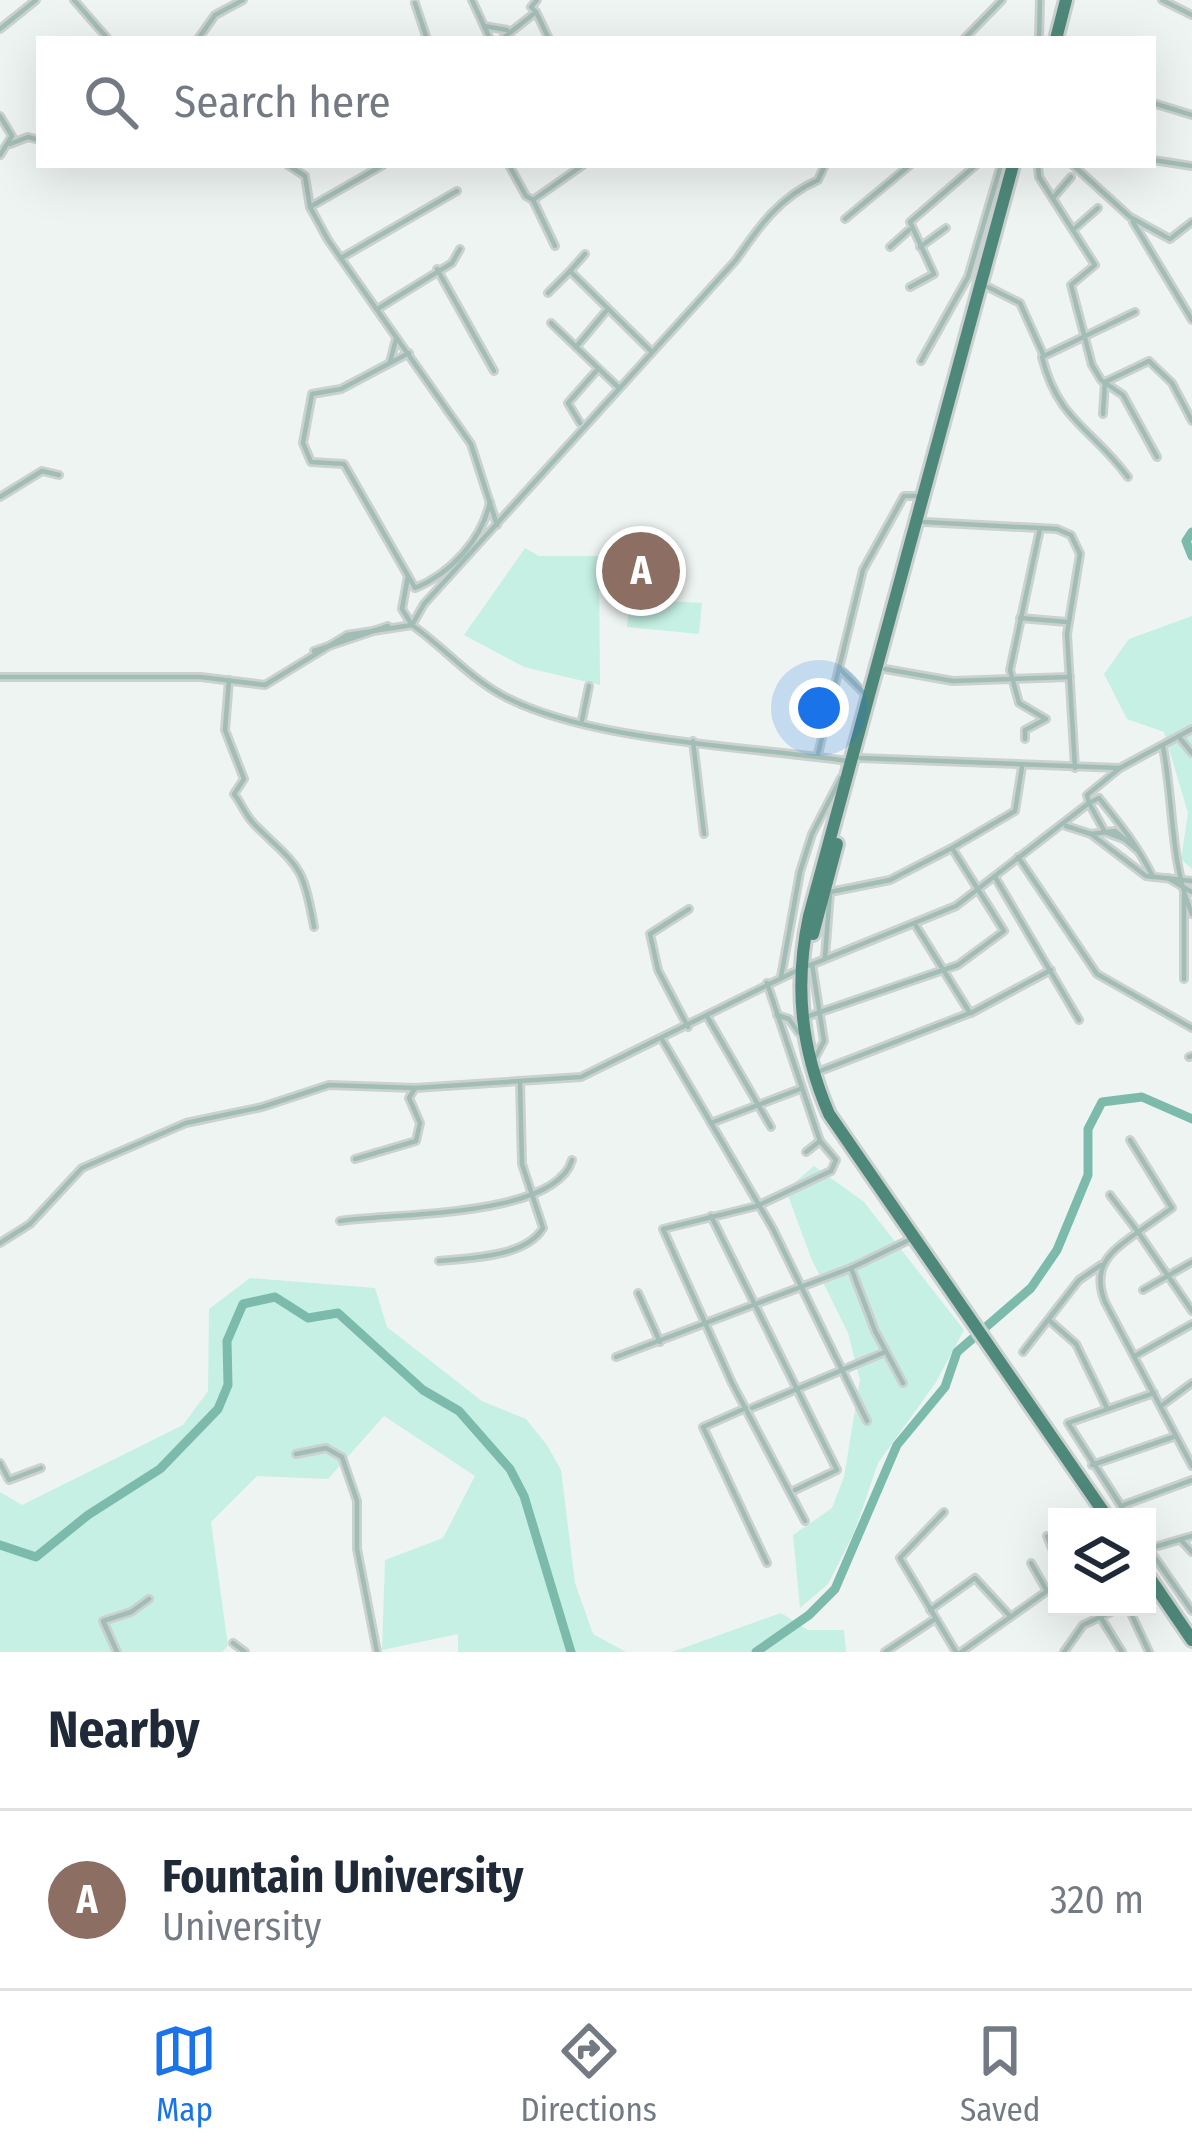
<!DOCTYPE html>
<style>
:root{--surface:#fff;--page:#f2f2f3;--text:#1f2937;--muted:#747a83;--line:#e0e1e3;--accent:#1a73e8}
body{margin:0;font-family:"Fira Sans Condensed",sans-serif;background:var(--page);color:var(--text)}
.controls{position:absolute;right:36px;bottom:36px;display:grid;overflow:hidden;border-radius:0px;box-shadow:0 12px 48px #0002}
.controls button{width:108px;height:108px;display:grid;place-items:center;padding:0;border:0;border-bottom:3px solid var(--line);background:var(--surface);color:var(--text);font:60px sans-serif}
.you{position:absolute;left:819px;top:708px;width:42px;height:42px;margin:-30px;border:9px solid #fff;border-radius:50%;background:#1a73e8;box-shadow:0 0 0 18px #1a73e833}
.badge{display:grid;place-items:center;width:78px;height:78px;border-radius:50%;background:var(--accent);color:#fff;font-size:39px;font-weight:700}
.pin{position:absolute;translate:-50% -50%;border:6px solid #fff;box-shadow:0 3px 12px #0006}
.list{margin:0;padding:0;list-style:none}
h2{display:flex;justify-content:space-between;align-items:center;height:156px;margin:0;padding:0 48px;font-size:51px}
h2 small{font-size:39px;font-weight:400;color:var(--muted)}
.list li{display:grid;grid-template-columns:78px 1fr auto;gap:36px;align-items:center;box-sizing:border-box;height:180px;padding:0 48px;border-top:3px solid var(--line)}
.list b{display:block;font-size:45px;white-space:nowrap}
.list p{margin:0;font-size:39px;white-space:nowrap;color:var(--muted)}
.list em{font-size:39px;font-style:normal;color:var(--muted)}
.icon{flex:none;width:66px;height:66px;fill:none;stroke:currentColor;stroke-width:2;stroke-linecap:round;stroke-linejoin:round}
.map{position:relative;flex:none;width:1192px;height:1652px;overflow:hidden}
.search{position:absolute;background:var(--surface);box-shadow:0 12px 48px #0002;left:36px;right:36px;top:36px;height:132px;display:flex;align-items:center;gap:30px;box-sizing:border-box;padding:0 42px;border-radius:0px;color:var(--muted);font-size:45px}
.sheet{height:336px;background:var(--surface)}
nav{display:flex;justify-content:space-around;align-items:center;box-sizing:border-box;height:168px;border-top:3px solid var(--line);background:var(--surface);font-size:33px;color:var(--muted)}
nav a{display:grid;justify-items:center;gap:6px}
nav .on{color:var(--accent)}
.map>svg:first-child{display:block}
.green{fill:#c6f0e4}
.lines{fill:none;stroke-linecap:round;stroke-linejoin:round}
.river{stroke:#7cbbab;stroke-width:9}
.minor-casing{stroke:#cbd1cf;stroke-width:10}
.trunk-casing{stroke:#cbd1cf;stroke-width:18}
.minor{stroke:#a2bdb6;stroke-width:4.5}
.trunk{stroke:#4e887a;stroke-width:12}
</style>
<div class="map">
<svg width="1192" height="1652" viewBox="0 0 1192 1652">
<rect width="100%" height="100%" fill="#eef4f2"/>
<!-- green -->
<g class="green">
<path d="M525 548 539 556H599L600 685 524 667 464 635Z"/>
<path d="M630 599 702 603 699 634 627 627Z"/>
<path d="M1192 616V869L1181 859 1188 813 1164 732 1127 719 1104 674 1129 639Z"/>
<path d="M814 1166 864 1202 964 1330 936 1382 878 1463 854 1533 828 1584 800 1608 793 1535 832 1508 844 1477 860 1380 848 1333 811 1258 786 1190Z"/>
<path d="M250 1278 375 1288 387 1327 482 1401 526 1419 547 1445 561 1470 575 1583 593 1634 626 1652H458V1634L382 1650 385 1560 443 1538 475 1476 384 1416 328 1479 257 1476 211 1522 228 1646 222 1652H0V1492L22 1505 183 1425 208 1391 209 1309Z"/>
<path d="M781 1613 808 1630H844L846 1652H672Z"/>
</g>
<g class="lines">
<!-- river -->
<g class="river">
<path d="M1192 532 1186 541 1192 556"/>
<path d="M0 1545 36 1557 88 1515 160 1469 218 1409 228 1385 227 1341 243 1304 275 1297 308 1318 338 1313 423 1390 459 1411 510 1469 524 1496 571 1652"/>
<path d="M756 1652 809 1615 835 1589 897 1445 945 1387 957 1352 1031 1288 1057 1250 1088 1175V1129L1102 1102 1142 1097 1192 1119"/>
</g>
<!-- minor casing -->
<g class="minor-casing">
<g id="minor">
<path d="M74 0 108 39"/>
<path d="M472 0 484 26 507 30"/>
<path d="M1162 0 1192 15"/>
<path d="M415 3 427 39"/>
<path d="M536 12 549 39"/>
<path d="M484 26 490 39"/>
<path d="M0 29 36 0"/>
<path d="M198 39 215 15 243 0"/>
<path d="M502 39 536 12 531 7 537 0"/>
<path d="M964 39 1002 0"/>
<path d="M1039 39 1040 0"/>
<path d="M1153 103 1192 115"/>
<path d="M0 116 12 136 0 155"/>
<path d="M10 144 28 137 39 140"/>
<path d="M1153 160 1192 166"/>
<path d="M288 165 305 176 310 207"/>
<path d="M383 165 310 207 328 240 471 444 497 525"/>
<path d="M509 165 526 196 533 200 583 165"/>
<path d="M1038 165 1039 177 1095 265 1071 285 1092 365 1101 380 1123 395 1157 457"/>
<path d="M1073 165 1130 217 1170 239 1192 222"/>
<path d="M1053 198 1071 177"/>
<path d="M533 200 555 246"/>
<path d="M845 219 910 165"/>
<path d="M1133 222 1192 320"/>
<path d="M1073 230 1098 208"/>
<path d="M890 247 909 230"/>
<path d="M920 247 946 228"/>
<path d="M341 258 457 191"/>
<path d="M437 269 494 371"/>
<path d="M570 271 585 254"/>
<path d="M910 287 934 274 910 222 976 165"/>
<path d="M988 287 1020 303 1043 354"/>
<path d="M548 293 570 271 651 351"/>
<path d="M379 308 452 263 460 249"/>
<path d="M551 323 619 388"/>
<path d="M576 347 607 310"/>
<path d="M409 353 341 389 312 394 303 443 311 462 344 464 415 588C450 574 482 540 490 502"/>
<path d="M921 361 968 277 1001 165"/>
<path d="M390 362 396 339"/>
<path d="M1103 414 1105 382 1149 361 1172 383 1192 421"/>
<path d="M580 423 568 403 598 369"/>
<path d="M1128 477C1092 428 1058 421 1042 357L1135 312"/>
<path d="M0 497 42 471 59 475"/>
<path d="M924 522 1057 529 1071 535 1080 554 1067 634 1075 768"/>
<path d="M408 576 402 609 412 625 424 604 736 260C760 225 780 197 818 180L825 165"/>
<path d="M1020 618 1067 622"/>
<path d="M314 651 388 626"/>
<path d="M840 669 865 694"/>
<path d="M885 669 953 681 1070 677"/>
<path d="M0 677H201L265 685 347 635 412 625C442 646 468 676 500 694 585 742 748 746 847 761"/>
<path d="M229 680 225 730 244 779 234 794C242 804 245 815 255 825 299 868 303 864 314 927"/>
<path d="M582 720 589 686"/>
<path d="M1179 737 1192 753"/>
<path d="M1025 739V730L1046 719 1019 703 1010 670 1040 529"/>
<path d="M693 741 704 834"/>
<path d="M1163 747C1174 804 1170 863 1192 914"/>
<path d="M818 754 863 570 904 496H917"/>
<path d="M860 758 1120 768"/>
<path d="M1066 826 1091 834 1146 876 1192 881"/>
<path d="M1091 834 1115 831 1137 850"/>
<path d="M1126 840 1105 832 1089 803 1099 798C1120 824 1137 845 1153 877"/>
<path d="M952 848 1015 811 1022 767"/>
<path d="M1018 857 1097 974 1192 1028"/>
<path d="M995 877 1079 1020"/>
<path d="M1168 878 1192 892"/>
<path d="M825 957 830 892"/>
<path d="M812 964 824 1041 816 1056"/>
<path d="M808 966 956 906 1089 803 1087 795 1120 768 1192 729"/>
<path d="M781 977 800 872 812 834 841 778"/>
<path d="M1184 979V894"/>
<path d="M767 983 820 1141 806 1152"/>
<path d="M971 1013 1051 970"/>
<path d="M777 1015 789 1019 799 1033"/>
<path d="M809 1016 958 965 1004 931 952 848 890 880 830 892"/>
<path d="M708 1018 771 1127"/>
<path d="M688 1027 658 970 650 934 689 909"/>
<path d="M663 1041 773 1229 867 1421"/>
<path d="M1189 1057 1192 1056"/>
<path d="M820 1071 970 1013 916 926"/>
<path d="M711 1123 800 1089"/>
<path d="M355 1159 416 1141 420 1123 409 1098 415 1088"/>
<path d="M1110 1195 1138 1232 1172 1208 1130 1140"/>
<path d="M711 1216 837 1470 795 1490"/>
<path d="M340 1221C393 1213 555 1218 572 1160"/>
<path d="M0 1243 30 1224 82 1168 186 1123 262 1107 329 1085 415 1088 581 1077 800 969"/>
<path d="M439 1261C470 1258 526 1257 543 1228L522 1164 520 1082"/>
<path d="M851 1268 875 1331 903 1383"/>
<path d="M1143 1290 1192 1262"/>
<path d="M638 1293 660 1342"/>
<path d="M1192 1311 1138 1232C1110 1252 1091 1266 1105 1302L1192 1466"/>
<path d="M1050 1321 1076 1344 1107 1408"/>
<path d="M1023 1352 1079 1280 1101 1265"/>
<path d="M1135 1356 1192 1324"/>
<path d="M616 1357 851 1268 911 1239"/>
<path d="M1161 1406 1192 1383"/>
<path d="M746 1408 703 1427 767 1563"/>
<path d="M752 1408 885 1352"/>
<path d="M296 1454 326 1448 342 1457 357 1501V1549L377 1652"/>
<path d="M0 1463 9 1480 41 1468"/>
<path d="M1092 1465 1176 1436"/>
<path d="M1121 1506 1192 1480"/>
<path d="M944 1512 900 1558 956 1652"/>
<path d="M1128 1517 1068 1423 1154 1393"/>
<path d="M805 1521 732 1383 663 1229 757 1206 831 1171 836 1160 820 1141"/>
<path d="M1047 1536 1057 1561"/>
<path d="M1181 1540 1192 1552"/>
<path d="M1147 1546 1192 1611"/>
<path d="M1151 1548 1192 1536"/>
<path d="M1031 1563 1047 1591"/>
<path d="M1128 1607 1149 1652"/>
<path d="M930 1610 975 1578 1009 1615"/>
<path d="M1101 1618 1122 1652"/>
<path d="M233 1643 245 1652"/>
<path d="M117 1652 103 1621 131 1612 149 1599"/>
<path d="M885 1652 935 1619"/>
<path d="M961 1652 1057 1584"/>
<path d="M1064 1652 1083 1625 1122 1607"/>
</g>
</g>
<!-- trunk casing -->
<g class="trunk-casing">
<g id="trunk">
<path d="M1056 39 1066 0"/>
<path d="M1013 165 809 916C794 986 801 1049 829 1114L1107 1517"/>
<path d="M813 934 837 844"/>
<path d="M1147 1574 1192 1640"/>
</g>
</g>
<!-- minor -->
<use href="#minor" class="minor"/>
<!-- trunk -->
<use href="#trunk" class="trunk"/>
</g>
</svg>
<div class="controls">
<button><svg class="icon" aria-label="layers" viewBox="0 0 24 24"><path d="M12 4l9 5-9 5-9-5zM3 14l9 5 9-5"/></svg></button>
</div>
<div class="you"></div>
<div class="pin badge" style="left:641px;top:571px;background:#8d6e63">A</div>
<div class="search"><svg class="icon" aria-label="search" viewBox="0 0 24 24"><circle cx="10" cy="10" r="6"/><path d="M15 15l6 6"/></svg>Search here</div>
</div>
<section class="sheet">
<h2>Nearby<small></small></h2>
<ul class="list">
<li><span class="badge" style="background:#8d6e63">A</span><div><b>Fountain University</b><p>University</p></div><em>320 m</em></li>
</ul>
</section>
<nav>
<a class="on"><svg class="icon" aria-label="map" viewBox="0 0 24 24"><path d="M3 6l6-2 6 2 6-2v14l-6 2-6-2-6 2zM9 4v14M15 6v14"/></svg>Map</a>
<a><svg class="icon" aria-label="directions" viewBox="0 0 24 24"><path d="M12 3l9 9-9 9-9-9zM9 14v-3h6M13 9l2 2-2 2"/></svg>Directions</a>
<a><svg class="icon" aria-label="saved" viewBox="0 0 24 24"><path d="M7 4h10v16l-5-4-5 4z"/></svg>Saved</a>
</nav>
